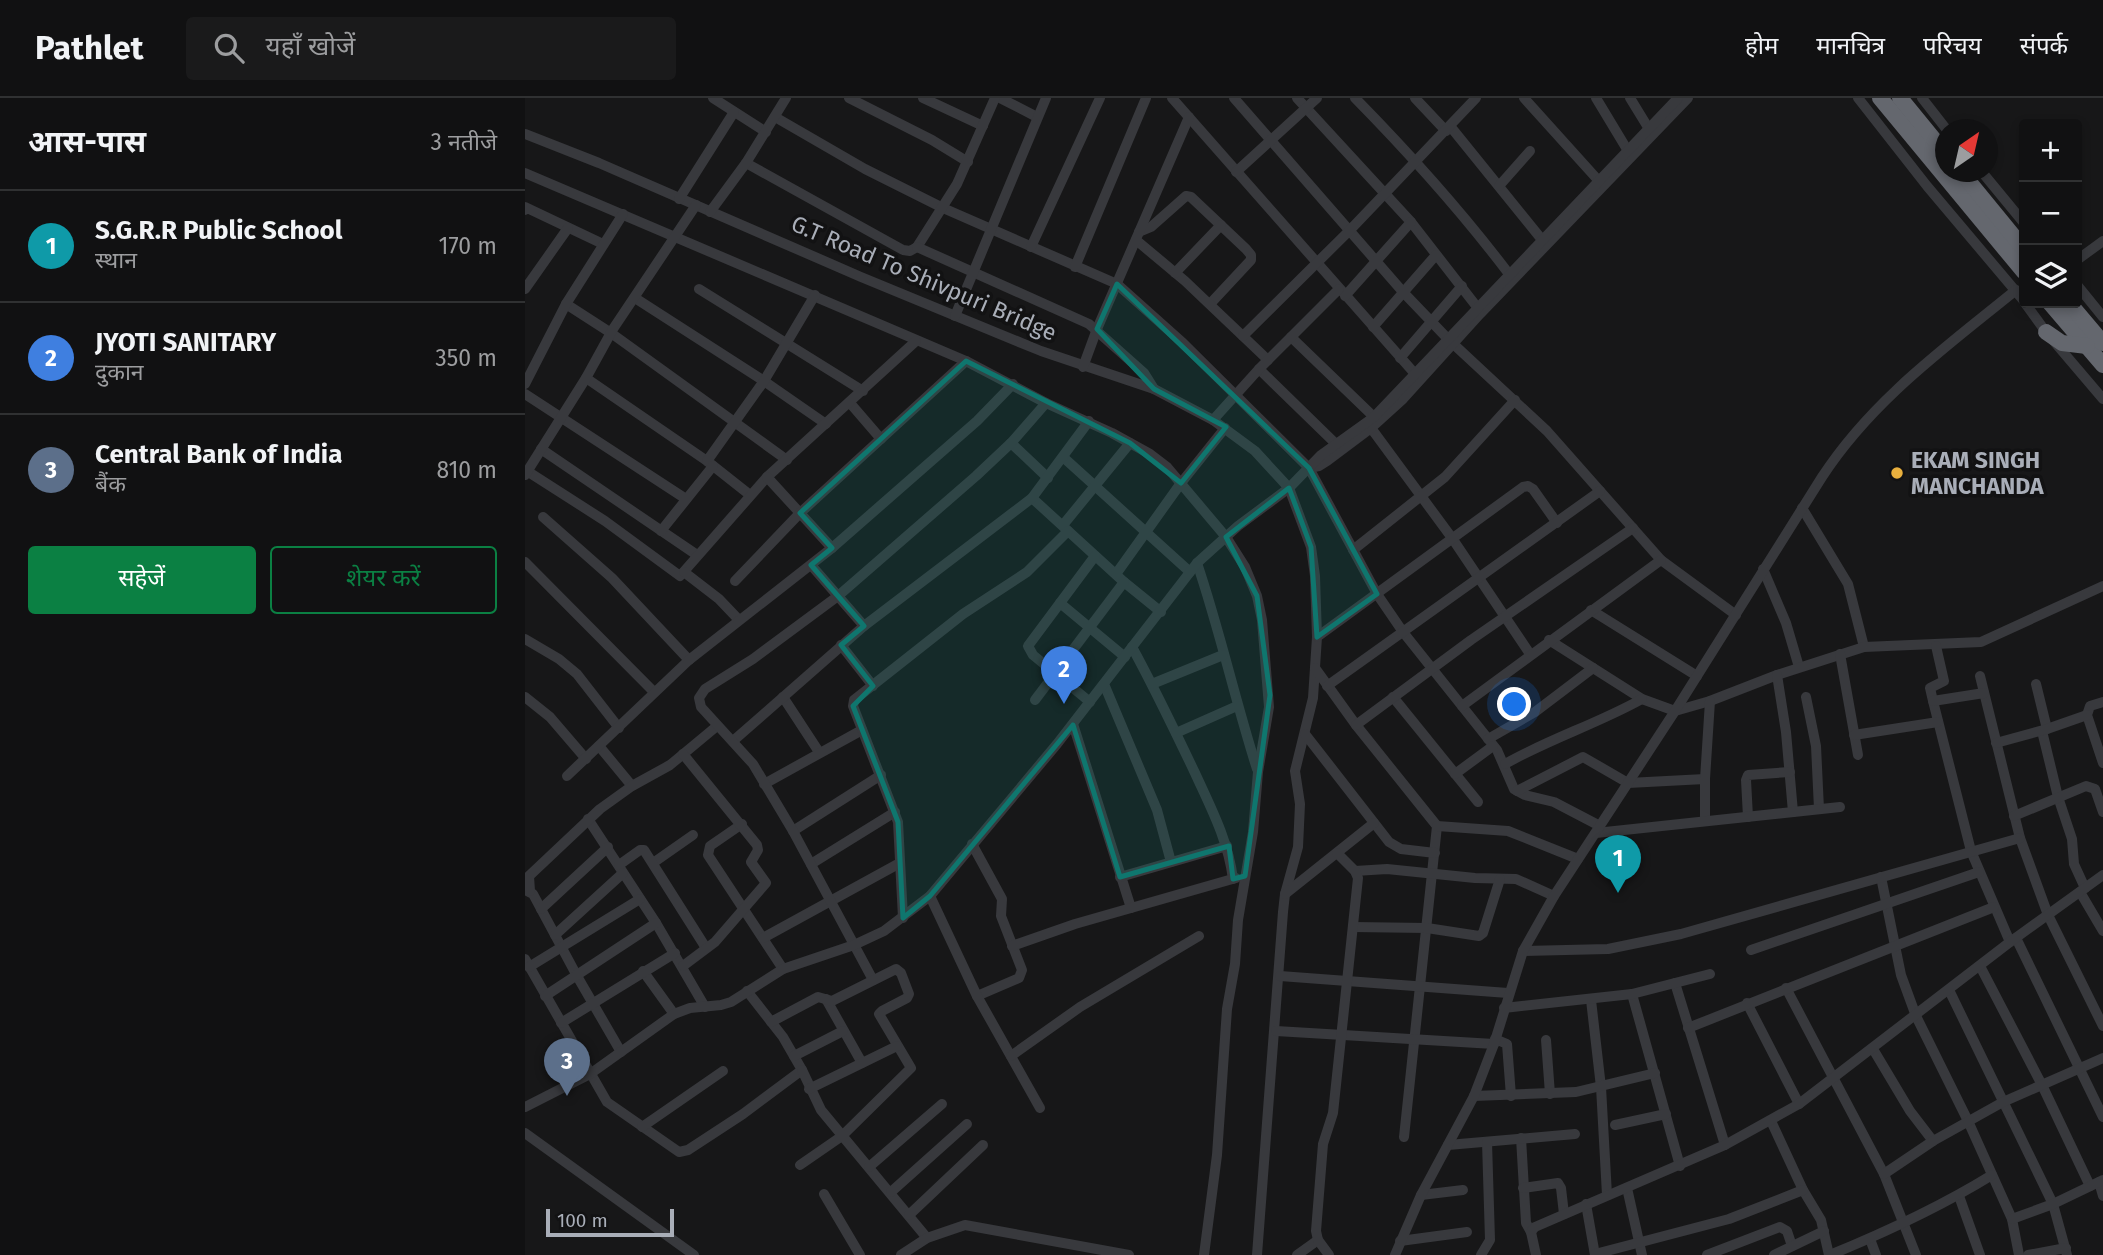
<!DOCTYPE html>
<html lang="hi">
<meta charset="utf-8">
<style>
:root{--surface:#111112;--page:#1a1a1b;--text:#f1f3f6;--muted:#9c9d9f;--line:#303132;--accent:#0b8043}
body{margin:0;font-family:"Fira Sans","Noto Sans Devanagari",sans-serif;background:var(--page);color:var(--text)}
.controls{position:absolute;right:21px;top:21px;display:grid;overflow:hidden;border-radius:7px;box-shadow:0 4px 10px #0003}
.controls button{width:63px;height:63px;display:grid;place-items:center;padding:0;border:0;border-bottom:2px solid var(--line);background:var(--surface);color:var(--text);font:35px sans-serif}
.compass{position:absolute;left:1410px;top:21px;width:63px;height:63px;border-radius:50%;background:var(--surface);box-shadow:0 4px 10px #0003;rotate:34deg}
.scale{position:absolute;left:21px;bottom:18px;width:128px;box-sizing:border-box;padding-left:7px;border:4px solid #a9aeb8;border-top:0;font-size:19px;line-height:24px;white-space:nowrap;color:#a9aeb8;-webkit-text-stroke:5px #121213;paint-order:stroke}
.you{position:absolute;left:990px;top:607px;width:24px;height:24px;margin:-18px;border:5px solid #fff;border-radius:50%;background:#1a73e8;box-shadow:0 0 0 10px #1a73e833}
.badge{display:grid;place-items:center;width:46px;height:46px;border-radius:50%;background:var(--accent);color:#fff;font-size:23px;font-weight:700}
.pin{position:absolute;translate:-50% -58px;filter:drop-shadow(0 2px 4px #0008)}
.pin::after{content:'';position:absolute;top:37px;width:24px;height:21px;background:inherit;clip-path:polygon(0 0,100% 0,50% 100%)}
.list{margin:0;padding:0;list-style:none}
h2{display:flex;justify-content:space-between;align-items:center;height:91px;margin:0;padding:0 28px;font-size:30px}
h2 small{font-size:23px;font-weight:400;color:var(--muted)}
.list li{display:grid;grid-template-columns:46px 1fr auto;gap:21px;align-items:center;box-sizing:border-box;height:112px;padding:0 28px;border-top:2px solid var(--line)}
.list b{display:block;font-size:26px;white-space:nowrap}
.list p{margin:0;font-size:23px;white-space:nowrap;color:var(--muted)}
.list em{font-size:23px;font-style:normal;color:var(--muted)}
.actions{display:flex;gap:14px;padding:21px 28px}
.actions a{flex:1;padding:16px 0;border:2px solid var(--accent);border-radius:7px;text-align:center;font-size:24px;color:var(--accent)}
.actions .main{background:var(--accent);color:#fff}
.icon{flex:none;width:38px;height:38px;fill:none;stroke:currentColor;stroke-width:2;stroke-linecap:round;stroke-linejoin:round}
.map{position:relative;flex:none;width:1578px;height:1157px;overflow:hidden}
header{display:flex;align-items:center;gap:42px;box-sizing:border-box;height:98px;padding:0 35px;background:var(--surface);border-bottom:2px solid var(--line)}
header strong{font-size:33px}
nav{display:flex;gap:38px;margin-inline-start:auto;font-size:24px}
.search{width:490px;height:63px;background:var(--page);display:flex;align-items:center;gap:18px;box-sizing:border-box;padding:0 24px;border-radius:7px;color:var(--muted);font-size:26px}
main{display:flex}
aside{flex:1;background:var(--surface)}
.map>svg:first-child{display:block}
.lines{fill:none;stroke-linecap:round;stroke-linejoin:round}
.minor{stroke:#38393d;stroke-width:10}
.highway{stroke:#64676e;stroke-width:16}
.marked{fill:#0f766e;fill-opacity:0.2;stroke:#0f766e;stroke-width:5;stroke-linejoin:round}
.poi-dot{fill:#e9b03e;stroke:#121213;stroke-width:2.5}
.labels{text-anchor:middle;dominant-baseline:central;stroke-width:7;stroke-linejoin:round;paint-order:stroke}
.street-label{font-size:23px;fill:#a9aeb8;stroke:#121213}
.poi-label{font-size:23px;font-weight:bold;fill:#a9aeb8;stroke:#121213;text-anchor:start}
</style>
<header>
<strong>Pathlet</strong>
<div class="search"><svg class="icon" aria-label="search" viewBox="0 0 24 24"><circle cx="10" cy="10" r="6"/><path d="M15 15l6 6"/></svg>यहाँ खोजें</div>
<nav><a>होम</a><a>मानचित्र</a><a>परिचय</a><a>संपर्क</a></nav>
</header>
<main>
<aside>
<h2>आस-पास<small>3 नतीजे</small></h2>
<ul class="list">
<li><span class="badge" style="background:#0f9aa8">1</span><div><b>S.G.R.R Public School</b><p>स्थान</p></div><em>170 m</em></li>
<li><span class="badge" style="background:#3f7fe0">2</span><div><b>JYOTI SANITARY</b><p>दुकान</p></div><em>350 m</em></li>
<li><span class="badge" style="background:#5c6f8a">3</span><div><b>Central Bank of India</b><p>बैंक</p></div><em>810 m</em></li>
</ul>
<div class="actions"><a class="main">सहेजें</a><a>शेयर करें</a></div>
</aside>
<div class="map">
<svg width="1578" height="1157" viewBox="0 0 1578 1157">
<rect width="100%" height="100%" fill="#171718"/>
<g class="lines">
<!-- minor -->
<g class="minor">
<path d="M188 0 241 34"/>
<path d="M324 0 407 42 443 64"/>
<path d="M398 0 458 28"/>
<path d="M475 0 512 19"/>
<path d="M647 0 891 277"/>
<path d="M709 0 878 194 923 241 1022 333 1136 462 1211 517"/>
<path d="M772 0 886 124 952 209"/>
<path d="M830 0C885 56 937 114 984 176"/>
<path d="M890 0 921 33"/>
<path d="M999 0 1073 82"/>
<path d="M1071 0 1103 53"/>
<path d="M1105 0 1124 31"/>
<path d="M1333 0 1402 88 1499 203"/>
<path d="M1397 0 1422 32"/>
<path d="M250 19 340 71 418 110 592 186 658 245 784 370 852 496 878 534 972 652 989 691 1000 697 1029 704 1075 728"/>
<path d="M925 28 1018 143"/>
<path d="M0 36 74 65 336 179 516 253 629 291 688 322 730 353 764 390 786 449 790 478 792 539 788 600 770 673 775 706 773 749 760 796 758 814 732 1157"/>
<path d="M221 65 378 152 385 153 392 149 432 86 470 0"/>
<path d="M711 74 792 0"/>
<path d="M1457 74 1499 125"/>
<path d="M0 75 441 263 521 305 587 335 625 356 642 369 701 439 720 469 732 498 737 522 744 609 733 674 728 734 713 822 710 866 702 911 692 1057 679 1157"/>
<path d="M974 88 1005 53"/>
<path d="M154 101 209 14"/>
<path d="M0 112V109L78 146"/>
<path d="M185 114 221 65 261 0"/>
<path d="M614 134 626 129 661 98 666 99 721 151 726 157V162L685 206"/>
<path d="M611 142 660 183 743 262"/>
<path d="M392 149 564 226 619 275 629 291"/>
<path d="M506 149 575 0"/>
<path d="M1552 162 1578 143"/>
<path d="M550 169 621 0"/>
<path d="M650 175 696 127"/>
<path d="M1552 187 1578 219"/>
<path d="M0 191 43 130"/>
<path d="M174 191 338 293"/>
<path d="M820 198 886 124"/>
<path d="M110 200 239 283 301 326"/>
<path d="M1500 205 1521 234 1578 301"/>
<path d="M41 206 86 235 262 362"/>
<path d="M430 218 521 0"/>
<path d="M848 229 911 157"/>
<path d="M718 238 825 132 951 0"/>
<path d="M766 239 849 319"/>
<path d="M875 260 937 188"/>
<path d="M558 269 572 231 664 19"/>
<path d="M734 271 811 346"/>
<path d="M61 280 182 363 225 397"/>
<path d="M0 286 41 206 98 116"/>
<path d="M0 296 161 401"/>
<path d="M325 305 356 341"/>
<path d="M688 322 734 271 814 191"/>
<path d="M846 330 927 440 1005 556"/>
<path d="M486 345 523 380"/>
<path d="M16 351 172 457"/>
<path d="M538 359 665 474"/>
<path d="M182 363 239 283 290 197"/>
<path d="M784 370 794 368 802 363 846 330 878 301 955 216 1163 0"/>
<path d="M2 373 80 423 155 478 242 379 391 243"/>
<path d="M0 377 61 280 88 231 171 107"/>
<path d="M242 379 307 450"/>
<path d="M507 400 599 484 636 514"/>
<path d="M1277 410 1323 486 1339 549"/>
<path d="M18 419 87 480 164 562"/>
<path d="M538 427 605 345"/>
<path d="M136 433 188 368"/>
<path d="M828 452 920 379 990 302"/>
<path d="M0 464 129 594"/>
<path d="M672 465C695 533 710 602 732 671"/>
<path d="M286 467 339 528"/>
<path d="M1238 471 1261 525 1274 569"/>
<path d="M159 474 194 501 214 522"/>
<path d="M591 476 656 385 700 330"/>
<path d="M210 483 275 415 441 263"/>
<path d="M535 505 600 559"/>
<path d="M1066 512 1172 578"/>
<path d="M792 539 998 389 1003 388 1008 391 1032 425"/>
<path d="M0 541 34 561 52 576 94 630"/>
<path d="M1024 542 1117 601 1150 613 1185 603 1252 577 1339 549 1456 544 1578 488"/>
<path d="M316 547 348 588"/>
<path d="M1411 548 1419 583 1405 590 1408 603 1446 753 1485 844"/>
<path d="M607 549C630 591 650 633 670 675 686 710 703 742 708 781"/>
<path d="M1315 556 1333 657"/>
<path d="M790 570 831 627 912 728 879 1039"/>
<path d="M1252 577 1261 634 1268 714"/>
<path d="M1455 578 1495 740 1523 817 1578 928"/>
<path d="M579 586 632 712 646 764"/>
<path d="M627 586 698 557"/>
<path d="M1511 586 1522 631"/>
<path d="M802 588 1075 393"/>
<path d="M0 599 25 619 61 661"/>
<path d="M258 599 294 654"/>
<path d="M868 599 953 704"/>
<path d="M1281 599 1291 648 1294 711"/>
<path d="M510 602 599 484"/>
<path d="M1408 603 1459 595"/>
<path d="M565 604 508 557 503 548 570 458"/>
<path d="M1578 604 1565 608 1562 617 1578 665"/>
<path d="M937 608 1136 462"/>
<path d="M548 626 606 810"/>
<path d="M831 627 946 542 1108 430"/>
<path d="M1517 633 1533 699 1547 741 1549 766 1560 790"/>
<path d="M651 635 712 608"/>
<path d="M780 636 864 744 876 751 910 755"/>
<path d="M1329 637 1413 624"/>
<path d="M963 641 1010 614 1068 570"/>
<path d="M208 643 339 528 507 400 564 323"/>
<path d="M1471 645 1522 631 1562 617"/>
<path d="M74 648 107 688"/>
<path d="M980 666C1024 641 1072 626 1117 601"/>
<path d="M930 676 968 648"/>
<path d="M42 678 164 562 307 450 452 323 488 286"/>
<path d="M239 686 337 632"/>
<path d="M992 693 1058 659 1103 685 1180 681"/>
<path d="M1489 718 1561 688 1570 691 1578 714"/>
<path d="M1223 719 1221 682 1223 677 1265 674"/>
<path d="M63 721 131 825 180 909"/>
<path d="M1180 722V681L1185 603"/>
<path d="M217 726 185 748 183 757 258 871"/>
<path d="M912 728 983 733 1053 761"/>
<path d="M268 733 356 677"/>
<path d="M1071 735 1315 709"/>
<path d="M447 746 477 801 476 818 497 872 494 880 452 898"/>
<path d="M128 765 168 737"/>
<path d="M286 766 370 714"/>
<path d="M94 767 115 752H119L181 850"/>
<path d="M830 773 862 771 950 780 991 781 1029 798"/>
<path d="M595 779 702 748"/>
<path d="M1356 779 1376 877 1391 918 1443 1023 1487 1121 1494 1157"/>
<path d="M0 792 8 796 52 878 96 954"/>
<path d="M5 793 4 778 75 711 107 688 145 667 192 628"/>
<path d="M1555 794 1578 833"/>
<path d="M760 796 849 725"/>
<path d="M405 798 452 898 515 1010"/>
<path d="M16 811 83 749"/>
<path d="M378 820 373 724 328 608 329 602 438 516 502 474 543 433"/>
<path d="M828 829 902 830 954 838 958 835 975 781"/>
<path d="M30 837 98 775"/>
<path d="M238 840 373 766"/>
<path d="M1491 840 1578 1019"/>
<path d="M487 848 550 826 711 780"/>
<path d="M1226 852 1454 774"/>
<path d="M998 853 1083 851 1156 836 1495 740"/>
<path d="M0 861 82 1004 154 1054 163 1052 218 1016 277 972 258 939 222 893"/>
<path d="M158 868 190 844 241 785 226 764 233 752 232 747 158 656"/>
<path d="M1455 868 1517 987 1565 1088"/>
<path d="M4 869 115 801"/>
<path d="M118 873 149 916"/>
<path d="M755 878 983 895"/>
<path d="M348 882 268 733 228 666 176 609 174 600 180 591 228 561 313 498 451 378 486 345 521 305"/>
<path d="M1150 885 1200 1047"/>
<path d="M1261 890 1359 1076 1391 1157"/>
<path d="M1424 892 1528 1106 1542 1157"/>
<path d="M1107 896 1155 1068"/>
<path d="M20 898 131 825"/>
<path d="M301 901 337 965"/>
<path d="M1066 902 1076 989 1082 1097"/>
<path d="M1222 905 1274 1006"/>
<path d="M979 910 1107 896 1185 876"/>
<path d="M246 924 293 899 307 903 371 871 376 875 384 896 382 900 357 913 354 916 386 970 317 1038 275 1067"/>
<path d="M36 925 150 855"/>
<path d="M1163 930 1469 809"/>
<path d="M751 933 969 946"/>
<path d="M970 941 982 946 986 998"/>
<path d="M1021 942 1025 996"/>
<path d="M1348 951 1385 1013 1408 1043"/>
<path d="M269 958 318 933"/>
<path d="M486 958 555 909 674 838"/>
<path d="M277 972 296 1012 402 1140"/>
<path d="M284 991 372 948"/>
<path d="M949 998 1051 994 1130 975"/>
<path d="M0 1009 65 976 149 916 165 910 196 907 206 904 258 871 329 847 359 833 405 798 532 646 672 465 713 428 764 390 796 357 849 319 1153 0"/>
<path d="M1246 1023 1278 1092 1296 1122 1304 1157"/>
<path d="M1090 1027 1141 1016"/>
<path d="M117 1029 198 973"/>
<path d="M0 1035 169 1157"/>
<path d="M996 1040 1001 1125 1006 1134"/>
<path d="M923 1047 1050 1036"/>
<path d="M344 1069 417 1006"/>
<path d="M1359 1076 1408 1043 1478 1004 1578 960"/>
<path d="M1574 1084 1578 1098"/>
<path d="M998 1090 1033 1085 1036 1090 1039 1116"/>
<path d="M1102 1090 1117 1157"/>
<path d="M366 1094 442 1026"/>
<path d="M299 1096 335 1157"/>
<path d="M896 1097 938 1092"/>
<path d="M1434 1098 1455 1157"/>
<path d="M1061 1106 1070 1157"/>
<path d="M384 1117 458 1047"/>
<path d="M1487 1121 1528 1106 1578 1082"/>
<path d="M1345 1141 1351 1157"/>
<path d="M875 1143 942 1134"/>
<path d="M1070 1156 1204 1121 1278 1092"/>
<path d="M376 1157 402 1140 440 1127 604 1157"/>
<path d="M772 1157 793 1142"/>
<path d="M804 1157 793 1142 791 1133 798 1046 808 1015 833 780 830 773 812 755"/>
<path d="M870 1157 896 1097 949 998 969 946 998 853 1029 798 1150 613 1297 379C1347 302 1421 249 1491 192"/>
<path d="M956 1157 965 1142 962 1044"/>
<path d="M1011 1157 1006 1134 1010 1129 1200 1047 1274 1006 1485 844 1578 777"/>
<path d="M1182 1157 1255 1129 1262 1133 1267 1148"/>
<path d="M1249 1157 1299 1133"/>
<path d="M1305 1157C1361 1134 1415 1109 1467 1077"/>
<path d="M1503 1157 1541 1150"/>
</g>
<!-- highway -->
<g class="highway">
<path d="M1355 0 1499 174"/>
<path d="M1375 0 1420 55"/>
<path d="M1436 74 1499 151"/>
<path d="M1525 205 1578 267"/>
<path d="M1544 205 1578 245"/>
<path d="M1521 234 1537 245 1562 248"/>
</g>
</g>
<!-- marked area -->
<path class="marked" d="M592 186 784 370 852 496 792 539 786 449 764 390 701 439 732 498 745 597 720 778 708 781 704 748 595 779 548 627 405 798 378 820 373 724 328 608 348 588 316 547 339 528 286 467 307 450 275 415 441 263 605 345 656 385 701 329 629 291 572 231Z"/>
<!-- markers -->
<circle class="poi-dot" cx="1372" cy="375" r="7"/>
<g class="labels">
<!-- street labels -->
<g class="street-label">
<text transform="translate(399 180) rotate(23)">G.T Road To Shivpuri Bridge</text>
</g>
<!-- poi labels -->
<g class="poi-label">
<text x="1386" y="362">EKAM SINGH<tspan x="1386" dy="26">MANCHANDA</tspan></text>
</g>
</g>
</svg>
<div class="controls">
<button>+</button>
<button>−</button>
<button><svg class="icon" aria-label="layers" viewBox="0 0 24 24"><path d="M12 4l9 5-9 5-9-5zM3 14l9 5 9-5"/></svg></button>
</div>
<svg class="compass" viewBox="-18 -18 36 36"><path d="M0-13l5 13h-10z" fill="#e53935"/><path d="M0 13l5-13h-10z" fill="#9c9d9f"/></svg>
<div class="scale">100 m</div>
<div class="you"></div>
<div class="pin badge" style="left:1093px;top:795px;background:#0f9aa8">1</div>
<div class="pin badge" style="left:539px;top:606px;background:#3f7fe0">2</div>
<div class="pin badge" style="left:42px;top:998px;background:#5c6f8a">3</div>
</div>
</main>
